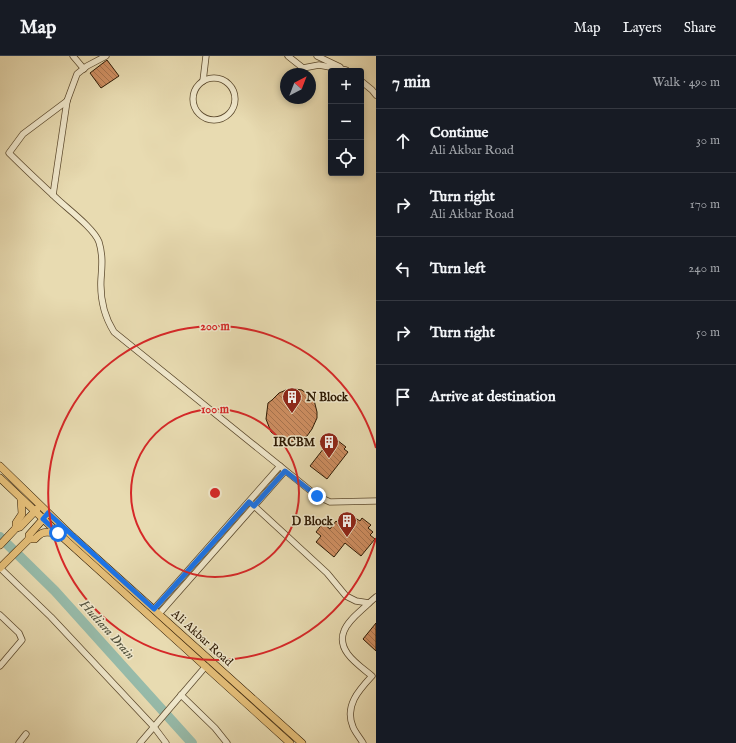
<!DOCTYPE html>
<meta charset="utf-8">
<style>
:root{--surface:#171b24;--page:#20242c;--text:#f1f3f6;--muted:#9ea1a6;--line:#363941}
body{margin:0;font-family:"IM FELL English",serif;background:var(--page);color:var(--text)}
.controls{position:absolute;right:12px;top:12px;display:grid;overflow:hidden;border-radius:4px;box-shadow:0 2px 6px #0003}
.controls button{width:36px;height:36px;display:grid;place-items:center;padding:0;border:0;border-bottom:1px solid var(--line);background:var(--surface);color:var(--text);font:20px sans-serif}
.compass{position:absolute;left:280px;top:12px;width:36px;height:36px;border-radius:50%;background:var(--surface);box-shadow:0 2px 6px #0003;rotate:42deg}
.stop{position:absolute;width:12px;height:12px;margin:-9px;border:3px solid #1a73e8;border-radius:50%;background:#fff}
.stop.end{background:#1a73e8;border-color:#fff;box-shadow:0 1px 4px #0008}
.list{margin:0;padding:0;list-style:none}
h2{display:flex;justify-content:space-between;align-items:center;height:52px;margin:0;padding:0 16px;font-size:17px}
h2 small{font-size:13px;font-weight:400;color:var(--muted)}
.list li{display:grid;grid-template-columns:26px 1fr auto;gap:12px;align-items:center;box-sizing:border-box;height:64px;padding:0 16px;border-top:1px solid var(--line)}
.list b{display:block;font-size:15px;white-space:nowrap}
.list p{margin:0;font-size:13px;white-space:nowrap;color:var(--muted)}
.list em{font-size:13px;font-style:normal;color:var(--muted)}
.icon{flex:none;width:22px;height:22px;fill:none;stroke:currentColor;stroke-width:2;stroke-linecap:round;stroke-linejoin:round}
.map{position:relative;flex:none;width:376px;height:687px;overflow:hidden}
header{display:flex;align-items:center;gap:24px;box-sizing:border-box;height:56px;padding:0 20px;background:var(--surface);border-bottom:1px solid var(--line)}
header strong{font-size:19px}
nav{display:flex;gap:22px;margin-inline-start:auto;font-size:14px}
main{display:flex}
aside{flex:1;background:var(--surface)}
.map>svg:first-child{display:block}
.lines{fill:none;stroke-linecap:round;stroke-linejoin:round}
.river{stroke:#97bbaa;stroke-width:10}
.building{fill:url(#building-back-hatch);stroke:#2d1903}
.minor-casing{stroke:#5c4a2e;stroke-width:7}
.major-casing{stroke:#2d1903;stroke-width:8}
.minor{stroke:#f0e8cc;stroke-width:5.5}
.major{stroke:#e4be78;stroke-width:7}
.route{stroke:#1a73e8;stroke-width:5}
.ring{fill:none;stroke:#d62828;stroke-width:2}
.labels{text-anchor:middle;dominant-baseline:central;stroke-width:3;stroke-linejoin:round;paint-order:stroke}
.poi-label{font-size:12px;font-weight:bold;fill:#2d1903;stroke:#f0e8cc;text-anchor:end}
.street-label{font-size:12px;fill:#2d1903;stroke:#f0e8cc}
.water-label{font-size:13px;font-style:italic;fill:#52523d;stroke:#f0e8cc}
.centre{fill:#d62828;stroke:#f0e8cc;stroke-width:2}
.ring-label{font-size:12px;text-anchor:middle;font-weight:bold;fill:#d62828;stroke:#f0e8cc;stroke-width:3;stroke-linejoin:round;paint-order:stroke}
</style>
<header>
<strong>Map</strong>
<nav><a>Map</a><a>Layers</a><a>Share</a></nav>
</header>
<main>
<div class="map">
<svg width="376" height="687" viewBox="0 0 376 687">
<defs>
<pattern id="building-back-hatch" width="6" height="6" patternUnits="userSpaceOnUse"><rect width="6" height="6" fill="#cf8f62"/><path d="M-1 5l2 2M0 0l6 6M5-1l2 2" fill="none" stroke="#a8744f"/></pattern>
</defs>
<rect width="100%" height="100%" fill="#e8dbb1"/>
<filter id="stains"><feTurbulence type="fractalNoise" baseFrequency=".005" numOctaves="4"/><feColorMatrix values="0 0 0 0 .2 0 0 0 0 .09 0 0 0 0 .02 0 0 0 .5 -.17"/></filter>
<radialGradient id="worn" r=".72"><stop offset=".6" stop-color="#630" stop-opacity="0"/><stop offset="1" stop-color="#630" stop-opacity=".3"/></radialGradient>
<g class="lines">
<!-- river -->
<path class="river" d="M0 481 55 535 192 687"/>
</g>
<!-- building -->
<g class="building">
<path d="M107 4 119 20 101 32 90 17Z"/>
<path d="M295 333 302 334 314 344 317 356V362L312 373 307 380 302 383 291 386 279 382 271 376 266 363 268 347 272 344 279 337 286 334Z"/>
<path d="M331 383 335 386 337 384 346 391 344 393 348 396 327 423 310 410Z"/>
<path d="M352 460 360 465 362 462 371 469 368 472 373 476 370 479 375 483 361 500 345 487 334 501 316 486 321 480 316 476 323 467 330 473 336 465 343 471Z"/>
<path d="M376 567V595L363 583Z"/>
</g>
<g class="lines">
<!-- minor casing -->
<g class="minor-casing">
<g id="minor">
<path d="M73 0 84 13"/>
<path d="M288 0 303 12 319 9 346 14"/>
<path d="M317 0 340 11"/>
<circle cx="214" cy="43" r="21"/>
<path d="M203 25 206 0"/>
<path d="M361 25 372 34 376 39"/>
<path d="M67 45 23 78 9 97C24 112 39 126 54 140 65 151 94 172 99 186 103 199 102 210 101 223 100 241 104 260 114 276L317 440 330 446 376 445"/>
<path d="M53 139 67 45 77 18 87 10 106 0"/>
<path d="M252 448 327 517 346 540 356 545 369 547 376 541"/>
<path d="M0 512 51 561 154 671 166 687"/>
<path d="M154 553 280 410"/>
<path d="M159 558 285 415"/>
<path d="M0 559 19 577 22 584 0 610"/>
<path d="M181 639 215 672 227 687"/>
<path d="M19 687 26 678"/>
<path d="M140 687 206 610"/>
<path d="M363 687C360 682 355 676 353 671 344 650 359 634 372 620 359 609 336 595 344 575 348 564 361 555 369 547"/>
</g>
</g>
<!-- major casing -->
<g class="major-casing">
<g id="major">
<path d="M0 410 72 480 302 687"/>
<path d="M0 422 58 477 290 687"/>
<path d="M16 472V467L22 458 21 443"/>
<path d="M29 483H35C43 474 46 476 57 477"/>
<path d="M0 489 16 472 20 471 37 453"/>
<path d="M0 512 29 483V479L45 461"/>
</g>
</g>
<!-- minor -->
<use href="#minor" class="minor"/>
<!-- major -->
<use href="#major" class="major"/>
</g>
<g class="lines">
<!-- route -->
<path class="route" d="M58 477 43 463 48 457 154 553 249 446 254 450 285 415 317 440"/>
</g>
<!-- distance rings -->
<g class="ring">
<circle cx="215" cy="437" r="84"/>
<path d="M376 482A167 167 0 1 1 376 392"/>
</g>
<!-- icons -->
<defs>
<g id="building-pin" transform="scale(1)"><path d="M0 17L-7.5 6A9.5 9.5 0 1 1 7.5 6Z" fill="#8f2418" stroke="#f0e8cc"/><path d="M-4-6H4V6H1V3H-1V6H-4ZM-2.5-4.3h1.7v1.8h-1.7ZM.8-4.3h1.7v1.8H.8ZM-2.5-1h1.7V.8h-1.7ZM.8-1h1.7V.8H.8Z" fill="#fff"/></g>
</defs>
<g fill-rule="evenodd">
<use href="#building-pin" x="292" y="341"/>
<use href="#building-pin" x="329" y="386"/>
<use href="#building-pin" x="347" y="465"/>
</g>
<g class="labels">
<!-- poi labels -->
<g class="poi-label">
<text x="306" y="341" text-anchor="start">N Block</text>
<text x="315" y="386">IRCBM</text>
<text x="333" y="465">D Block</text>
</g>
<!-- street labels -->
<g class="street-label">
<text transform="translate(202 582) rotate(42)">Ali Akbar Road</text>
</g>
<!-- water labels -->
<g class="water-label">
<text transform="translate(107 574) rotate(48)">Hudiara Drain</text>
</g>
</g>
<circle cx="215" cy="437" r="6" class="centre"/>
<g class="ring-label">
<text x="215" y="274">200 m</text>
<text x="215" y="357">100 m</text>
</g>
<rect width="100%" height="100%" filter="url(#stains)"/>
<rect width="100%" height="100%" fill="url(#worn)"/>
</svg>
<div class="controls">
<button>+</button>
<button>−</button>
<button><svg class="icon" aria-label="locate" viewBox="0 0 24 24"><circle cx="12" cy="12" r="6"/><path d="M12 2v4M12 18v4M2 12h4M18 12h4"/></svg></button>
</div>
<svg class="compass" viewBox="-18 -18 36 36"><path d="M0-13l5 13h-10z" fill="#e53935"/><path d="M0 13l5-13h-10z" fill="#9ea1a6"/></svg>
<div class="stop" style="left:58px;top:477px"></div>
<div class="stop end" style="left:317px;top:440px"></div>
</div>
<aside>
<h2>7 min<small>Walk · 490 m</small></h2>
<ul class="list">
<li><svg class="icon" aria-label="ahead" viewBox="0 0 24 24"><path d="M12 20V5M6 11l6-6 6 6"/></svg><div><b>Continue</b><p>Ali Akbar Road</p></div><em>30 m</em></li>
<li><svg class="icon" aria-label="right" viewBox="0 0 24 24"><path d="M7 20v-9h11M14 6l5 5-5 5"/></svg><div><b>Turn right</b><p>Ali Akbar Road</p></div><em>170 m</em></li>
<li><svg class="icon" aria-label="left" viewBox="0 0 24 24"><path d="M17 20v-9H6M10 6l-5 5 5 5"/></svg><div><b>Turn left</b></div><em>240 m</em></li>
<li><svg class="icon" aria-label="right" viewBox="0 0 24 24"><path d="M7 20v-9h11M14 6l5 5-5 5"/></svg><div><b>Turn right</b></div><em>50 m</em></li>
<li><svg class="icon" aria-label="arrive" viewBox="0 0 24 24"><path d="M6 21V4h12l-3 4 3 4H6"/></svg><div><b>Arrive at destination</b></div></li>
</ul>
</aside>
</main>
